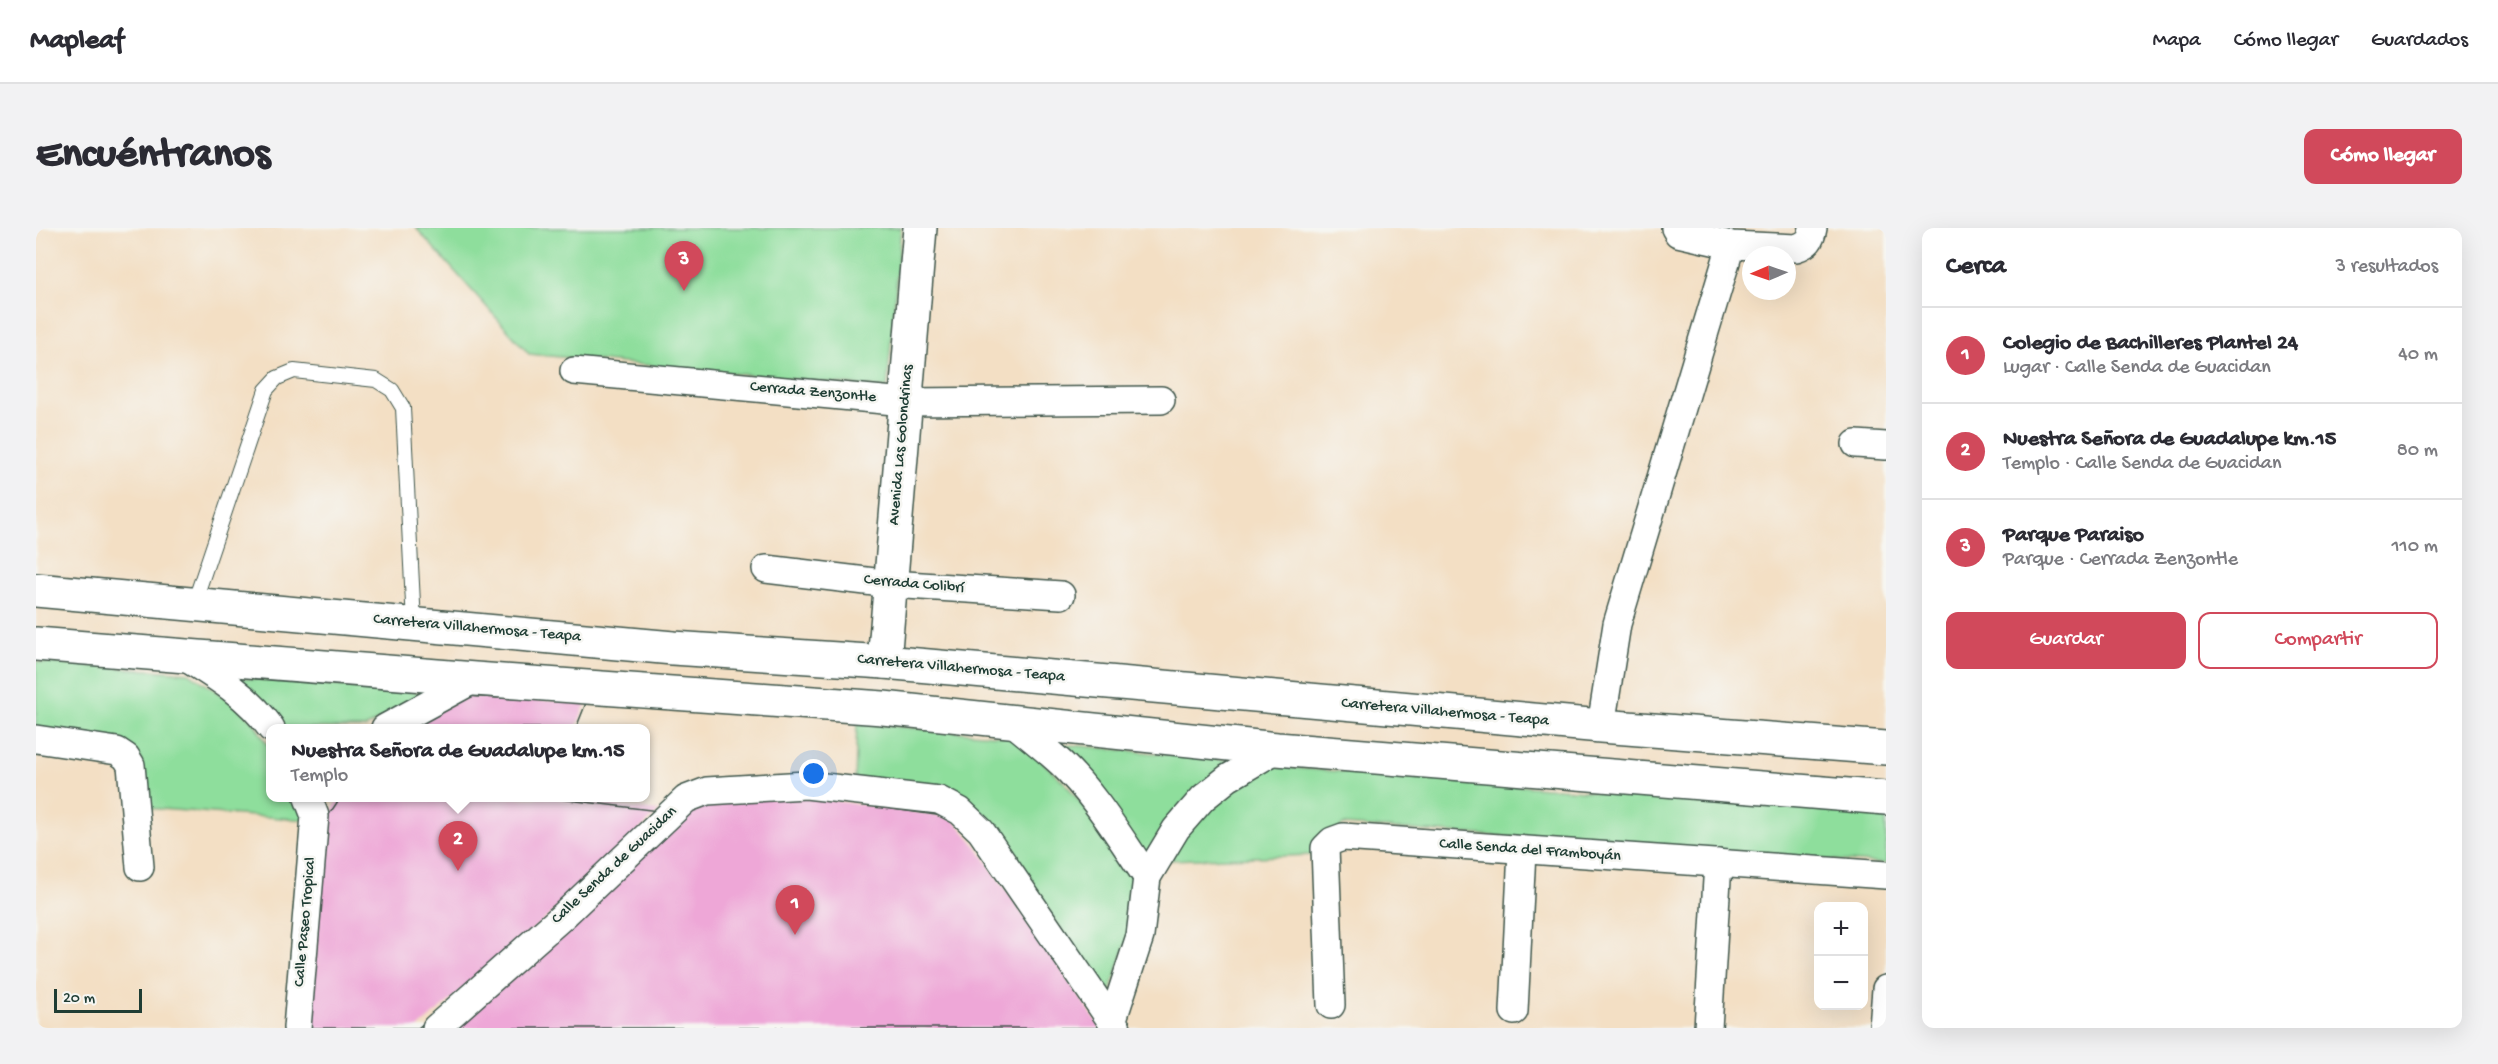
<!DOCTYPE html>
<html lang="es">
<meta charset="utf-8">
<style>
:root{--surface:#fff;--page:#f2f2f3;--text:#2b2b33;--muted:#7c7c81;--line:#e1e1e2;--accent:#d1495b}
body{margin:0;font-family:"Gochi Hand",sans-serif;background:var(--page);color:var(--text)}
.controls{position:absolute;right:18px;bottom:18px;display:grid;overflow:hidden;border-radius:12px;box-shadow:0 6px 24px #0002}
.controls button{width:54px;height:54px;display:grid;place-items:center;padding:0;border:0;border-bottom:2px solid var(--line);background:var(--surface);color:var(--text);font:30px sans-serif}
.compass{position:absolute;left:1706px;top:18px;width:54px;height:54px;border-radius:50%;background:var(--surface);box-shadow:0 6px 24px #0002;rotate:268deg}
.scale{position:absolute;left:18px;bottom:15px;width:88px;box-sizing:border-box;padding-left:6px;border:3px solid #1f3d34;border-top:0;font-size:16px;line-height:21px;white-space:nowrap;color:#1f3d34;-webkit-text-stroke:4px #f6f6f2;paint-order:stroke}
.you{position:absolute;left:778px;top:546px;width:21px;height:21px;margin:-15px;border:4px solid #fff;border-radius:50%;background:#1a73e8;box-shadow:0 0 0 9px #1a73e833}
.badge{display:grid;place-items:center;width:39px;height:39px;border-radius:50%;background:var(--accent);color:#fff;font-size:20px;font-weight:700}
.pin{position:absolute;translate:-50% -50px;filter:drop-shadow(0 2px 3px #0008)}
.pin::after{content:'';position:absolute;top:32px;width:21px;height:18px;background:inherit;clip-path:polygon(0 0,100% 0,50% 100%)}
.popup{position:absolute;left:230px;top:496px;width:384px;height:78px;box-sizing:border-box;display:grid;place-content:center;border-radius:12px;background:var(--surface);filter:drop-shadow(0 2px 4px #0005);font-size:20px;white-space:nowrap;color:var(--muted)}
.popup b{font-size:22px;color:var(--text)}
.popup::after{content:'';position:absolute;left:50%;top:100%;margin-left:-12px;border:12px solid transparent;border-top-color:var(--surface)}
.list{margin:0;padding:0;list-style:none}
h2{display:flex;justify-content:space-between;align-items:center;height:78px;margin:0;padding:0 24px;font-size:26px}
h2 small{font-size:20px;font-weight:400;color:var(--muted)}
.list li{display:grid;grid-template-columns:39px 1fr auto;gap:18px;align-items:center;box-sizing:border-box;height:96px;padding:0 24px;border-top:2px solid var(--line)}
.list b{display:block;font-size:22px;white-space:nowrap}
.list p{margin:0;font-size:20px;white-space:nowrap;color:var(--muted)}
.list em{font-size:20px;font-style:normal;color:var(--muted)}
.actions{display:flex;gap:12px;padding:18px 24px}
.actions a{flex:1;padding:14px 0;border:2px solid var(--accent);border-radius:12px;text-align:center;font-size:21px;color:var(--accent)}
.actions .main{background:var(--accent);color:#fff}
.map{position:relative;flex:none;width:1850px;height:800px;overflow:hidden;border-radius:12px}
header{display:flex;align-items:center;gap:36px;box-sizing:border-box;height:84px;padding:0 30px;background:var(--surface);border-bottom:2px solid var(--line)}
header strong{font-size:28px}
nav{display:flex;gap:33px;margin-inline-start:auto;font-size:21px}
.intro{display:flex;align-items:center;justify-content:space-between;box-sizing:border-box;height:144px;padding:0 36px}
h1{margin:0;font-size:42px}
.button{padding:15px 27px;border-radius:12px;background:var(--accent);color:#fff;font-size:21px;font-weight:700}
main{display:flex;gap:36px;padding:0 36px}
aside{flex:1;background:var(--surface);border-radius:12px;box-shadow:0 6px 24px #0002}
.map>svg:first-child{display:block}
.green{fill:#8ede9c;stroke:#568e68;stroke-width:1.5}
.building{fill:#eea7d7}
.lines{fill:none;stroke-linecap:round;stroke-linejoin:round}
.service-casing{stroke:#3f554a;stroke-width:16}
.minor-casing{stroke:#3f554a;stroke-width:30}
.tertiary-casing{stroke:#3f554a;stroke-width:36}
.primary-casing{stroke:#3f554a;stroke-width:36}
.service{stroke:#fff;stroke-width:14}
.minor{stroke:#fff;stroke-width:27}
.tertiary{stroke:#fff;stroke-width:33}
.primary{stroke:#fff;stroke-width:33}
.labels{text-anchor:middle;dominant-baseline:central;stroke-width:5;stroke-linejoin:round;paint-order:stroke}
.street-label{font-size:16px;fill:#1f3d34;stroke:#f6f6f2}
</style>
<header>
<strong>Mapleaf</strong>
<nav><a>Mapa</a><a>Cómo llegar</a><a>Guardados</a></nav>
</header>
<div class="intro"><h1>Encuéntranos</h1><a class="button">Cómo llegar</a></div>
<main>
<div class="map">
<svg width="1850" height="800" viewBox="0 0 1850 800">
<rect width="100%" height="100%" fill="#f6f6f2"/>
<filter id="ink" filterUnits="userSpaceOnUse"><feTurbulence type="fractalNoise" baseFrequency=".0167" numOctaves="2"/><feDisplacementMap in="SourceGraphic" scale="12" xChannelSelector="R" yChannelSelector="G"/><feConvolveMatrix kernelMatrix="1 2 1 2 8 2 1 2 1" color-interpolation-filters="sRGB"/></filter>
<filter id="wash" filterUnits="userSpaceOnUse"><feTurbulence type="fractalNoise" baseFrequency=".008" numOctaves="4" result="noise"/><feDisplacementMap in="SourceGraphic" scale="24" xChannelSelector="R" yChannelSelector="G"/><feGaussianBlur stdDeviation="1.35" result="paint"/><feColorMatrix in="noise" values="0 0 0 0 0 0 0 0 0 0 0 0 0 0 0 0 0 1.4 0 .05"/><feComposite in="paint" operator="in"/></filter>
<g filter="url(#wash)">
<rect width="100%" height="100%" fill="#f3dfc4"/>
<!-- green -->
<g class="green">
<path d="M380 0H865L851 160 493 126Z"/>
<path d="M0 434 153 445 192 471 217 493 234 521V570H261L271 592 111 580 105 530 0 503Z"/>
<path d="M199 449 390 465 329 500H248Z"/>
<path d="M821 495 980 509 1029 555 1056 589 1100 652 1093 707 1072 770 951 593 819 553Z"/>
<path d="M1016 515 1197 533 1110 629Z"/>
<path d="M1234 538 1850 587V636L1307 597 1276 627 1134 632 1147 607 1174 578Z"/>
</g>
<g id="blocks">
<!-- building -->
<g class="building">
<path d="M429 468 550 475 540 500H369Z"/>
<path d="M770 569 900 587 918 592 937 614 1065 800H414L656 583 674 573Z"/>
<path d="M304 570H516L623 583 524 678 382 800H269L288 594Z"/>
</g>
</g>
</g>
<g filter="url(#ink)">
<use href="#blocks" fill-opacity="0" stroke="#3f554a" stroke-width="1.5"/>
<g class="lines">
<!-- service casing -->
<g class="service-casing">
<path id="service" d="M158 375 230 162 241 150 258 143 340 152 356 162 367 180 378 395"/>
</g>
<!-- minor casing -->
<g class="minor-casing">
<g id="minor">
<path d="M1639 0 1642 5 1695 17 1760 20C1772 16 1775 12 1777 0"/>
<path d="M538 143 869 174 1125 172"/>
<path d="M1820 216 1850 218"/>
<path d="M730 341 855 356 1025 367"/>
<path d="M147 428C181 449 212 468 235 500"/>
<path d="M975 493C992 507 1009 520 1025 535 1059 567 1084 610 1111 649"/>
<path d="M1565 498 1581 396 1695 17"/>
<path d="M349 500 439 451"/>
<path d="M0 511 81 523 90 529 95 537 104 639"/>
<path d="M1295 777 1289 620 1296 613 1307 609 1850 647"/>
<path d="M1478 783 1486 623"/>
<path d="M261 800 279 588 272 570"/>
<path d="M400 800 527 688 650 571 671 563 770 557 903 572 924 583 945 603 1076 794"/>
<path d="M1081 800 1076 794 1104 708 1111 649 1140 601 1167 570 1192 550 1241 521"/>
<path d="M1672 800 1682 635"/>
<path d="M1847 800 1850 761"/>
</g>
</g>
<!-- tertiary casing -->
<g class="tertiary-casing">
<path id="tertiary" d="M848 434 884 0"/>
</g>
<!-- primary casing -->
<g class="primary-casing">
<g id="primary">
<path d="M0 362 637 420 848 434 1565 498 1850 520"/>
<path d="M0 416 439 451 847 480 1241 521 1850 570"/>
</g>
</g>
<!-- service -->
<use href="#service" class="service"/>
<!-- minor -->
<use href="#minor" class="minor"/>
<!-- tertiary -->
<use href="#tertiary" class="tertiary"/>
<!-- primary -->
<use href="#primary" class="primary"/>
</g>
</g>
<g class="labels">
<!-- street labels -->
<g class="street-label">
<text transform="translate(777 165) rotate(5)">Cerrada Zenzontle</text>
<text transform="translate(866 217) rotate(-85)">Avenida Las Golondrinas</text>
<text transform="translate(878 357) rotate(5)">Cerrada Colibrí</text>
<text transform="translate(441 401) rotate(5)">Carretera Villahermosa - Teapa</text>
<text transform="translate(925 441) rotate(5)">Carretera Villahermosa - Teapa</text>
<text transform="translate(1409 485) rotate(5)">Carretera Villahermosa - Teapa</text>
<text transform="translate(1494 623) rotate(4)">Calle Senda del Framboyán</text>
<text transform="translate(579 638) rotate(-43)">Calle Senda de Guacidan</text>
<text transform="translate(270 694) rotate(-85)">Calle Paseo Tropical</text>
</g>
</g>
</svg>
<div class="controls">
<button>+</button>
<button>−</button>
</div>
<svg class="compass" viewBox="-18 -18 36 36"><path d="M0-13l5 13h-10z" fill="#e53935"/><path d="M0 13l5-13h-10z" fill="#7c7c81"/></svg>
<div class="scale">20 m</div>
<div class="you"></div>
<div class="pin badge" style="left:759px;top:707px">1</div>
<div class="pin badge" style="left:422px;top:643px">2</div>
<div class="popup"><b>Nuestra Señora de Guadalupe km.15</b>Templo</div>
<div class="pin badge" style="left:648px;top:63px">3</div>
</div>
<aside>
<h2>Cerca<small>3 resultados</small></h2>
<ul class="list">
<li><span class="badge">1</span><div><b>Colegio de Bachilleres Plantel 24</b><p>Lugar · Calle Senda de Guacidan</p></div><em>40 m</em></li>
<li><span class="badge">2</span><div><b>Nuestra Señora de Guadalupe km.15</b><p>Templo · Calle Senda de Guacidan</p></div><em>80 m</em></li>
<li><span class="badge">3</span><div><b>Parque Paraiso</b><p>Parque · Cerrada Zenzontle</p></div><em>110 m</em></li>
</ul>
<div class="actions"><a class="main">Guardar</a><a>Compartir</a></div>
</aside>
</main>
